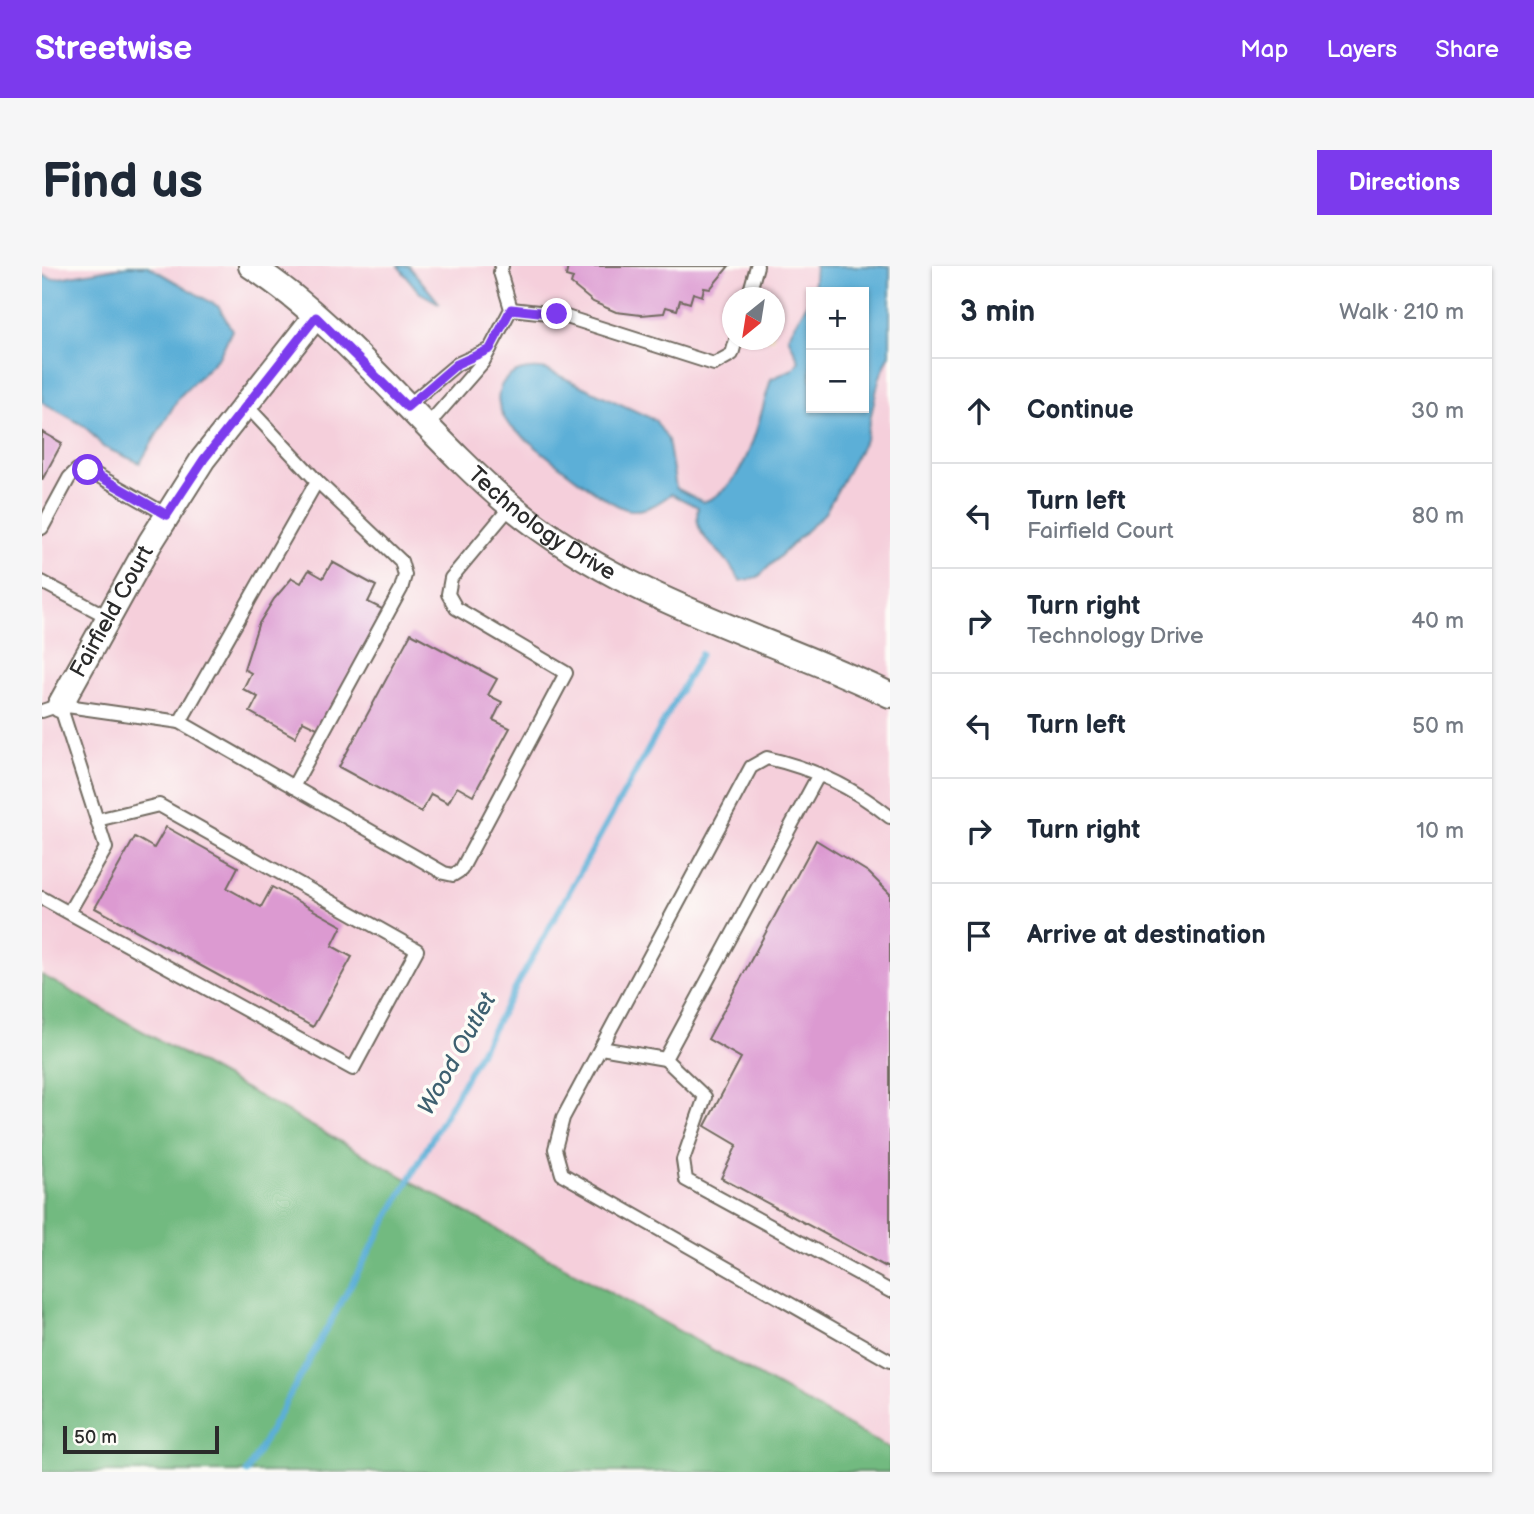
<!DOCTYPE html>
<meta charset="utf-8">
<style>
:root{--surface:#fff;--page:#f6f6f7;--text:#1f2937;--muted:#747a83;--line:#e0e1e3;--accent:#7c3aed}
body{margin:0;font-family:"Balsamiq Sans",sans-serif;background:var(--page);color:var(--text)}
.controls{position:absolute;right:21px;top:21px;display:grid;overflow:hidden;border-radius:0px;box-shadow:0 2px 5px #0004}
.controls button{width:63px;height:63px;display:grid;place-items:center;padding:0;border:0;border-bottom:2px solid var(--line);background:var(--surface);color:var(--text);font:35px sans-serif}
.compass{position:absolute;left:680px;top:21px;width:63px;height:63px;border-radius:50%;background:var(--surface);box-shadow:0 2px 5px #0004;rotate:210deg}
.scale{position:absolute;left:21px;bottom:18px;width:156px;box-sizing:border-box;padding-left:7px;border:4px solid #2b2b2b;border-top:0;font-size:19px;line-height:24px;white-space:nowrap;color:#2b2b2b;-webkit-text-stroke:5px #fdfcf7;paint-order:stroke}
.stop{position:absolute;width:21px;height:21px;margin:-16px;border:5px solid #7c3aed;border-radius:50%;background:#fff}
.stop.end{background:#7c3aed;border-color:#fff;box-shadow:0 2px 7px #0008}
.list{margin:0;padding:0;list-style:none}
h2{display:flex;justify-content:space-between;align-items:center;height:91px;margin:0;padding:0 28px;font-size:30px}
h2 small{font-size:23px;font-weight:400;color:var(--muted)}
.list li{display:grid;grid-template-columns:46px 1fr auto;gap:21px;align-items:center;box-sizing:border-box;height:105px;padding:0 28px;border-top:2px solid var(--line)}
.list b{display:block;font-size:26px;white-space:nowrap}
.list p{margin:0;font-size:23px;white-space:nowrap;color:var(--muted)}
.list em{font-size:23px;font-style:normal;color:var(--muted)}
.icon{flex:none;width:38px;height:38px;fill:none;stroke:currentColor;stroke-width:2;stroke-linecap:round;stroke-linejoin:round}
.map{position:relative;flex:none;width:848px;height:1206px;overflow:hidden;border-radius:0px}
header{display:flex;align-items:center;gap:42px;box-sizing:border-box;height:98px;padding:0 35px;background:var(--accent);color:#fff}
header strong{font-size:33px}
nav{display:flex;gap:38px;margin-inline-start:auto;font-size:24px}
.intro{display:flex;align-items:center;justify-content:space-between;box-sizing:border-box;height:168px;padding:0 42px}
h1{margin:0;font-size:49px}
.button{padding:18px 32px;border-radius:0px;background:var(--accent);color:#fff;font-size:24px;font-weight:700}
main{display:flex;gap:42px;padding:0 42px}
aside{flex:1;background:var(--surface);border-radius:0px;box-shadow:0 2px 5px #0004}
.map>svg:first-child{display:block}
.built{fill:#f5cfdb;fill-rule:evenodd}
.forest{fill:#72ba80;stroke:#4e7256;stroke-width:2}
.water{fill:#5bafd7;stroke:#436d81;stroke-width:2}
.lines{fill:none;stroke-linecap:round;stroke-linejoin:round}
.stream{stroke:#5bafd7;stroke-width:6}
.building{fill:#dc9ad1}
.lane-casing{stroke:#716a60;stroke-width:16}
.street-casing{stroke:#716a60;stroke-width:28}
.lane{stroke:#fff;stroke-width:12}
.street{stroke:#fff;stroke-width:24}
.route{stroke:#7c3aed;stroke-width:9}
.labels{text-anchor:middle;dominant-baseline:central;stroke-width:7;stroke-linejoin:round;paint-order:stroke}
.street-label{font-size:23px;fill:#2b2b2b;stroke:#fdfcf7}
.water-label{font-size:24px;font-style:italic;fill:#3e6070;stroke:#fdfcf7}
</style>
<header>
<strong>Streetwise</strong>
<nav><a>Map</a><a>Layers</a><a>Share</a></nav>
</header>
<div class="intro"><h1>Find us</h1><a class="button">Directions</a></div>
<main>
<div class="map">
<svg width="848" height="1206" viewBox="0 0 848 1206">
<rect width="100%" height="100%" fill="#fdfcf7"/>
<filter id="ink" filterUnits="userSpaceOnUse"><feTurbulence type="fractalNoise" baseFrequency=".0143" numOctaves="2"/><feDisplacementMap in="SourceGraphic" scale="14" xChannelSelector="R" yChannelSelector="G"/><feConvolveMatrix kernelMatrix="1 2 1 2 8 2 1 2 1" color-interpolation-filters="sRGB"/></filter>
<filter id="wash" filterUnits="userSpaceOnUse"><feTurbulence type="fractalNoise" baseFrequency=".00686" numOctaves="4" result="noise"/><feDisplacementMap in="SourceGraphic" scale="28" xChannelSelector="R" yChannelSelector="G"/><feGaussianBlur stdDeviation="1.57" result="paint"/><feColorMatrix in="noise" values="0 0 0 0 0 0 0 0 0 0 0 0 0 0 0 0 0 1.4 0 .05"/><feComposite in="paint" operator="in"/></filter>
<g filter="url(#wash)">
<rect width="100%" height="100%" fill="#f4dec3"/>
<!-- built -->
<path class="built" d="M0 0H848V1183L0 709ZM769 26H822V142H769ZM690 32H732V74H690Z"/>
<!-- forest -->
<path class="forest" d="M0 709 848 1183V1206H0Z"/>
<!-- water -->
<g class="water">
<path d="M86 0H106L177 41 190 64 177 91 137 131 98 197 61 181 44 161 0 136V9L11 13Z"/>
<path d="M356 0H367L398 38 377 26Z"/>
<path d="M773 0H848V88L837 113 824 172 783 247 716 311 699 315C694 309 690 302 686 296 670 276 651 270 656 241L629 228C617 237 605 245 589 244 567 243 488 176 467 159 441 125 466 96 505 104L613 154 626 174 634 222 661 236C707 221 716 154 729 113L751 103 757 95 746 71 769 30V142H822V26H771Z"/>
</g>
<g class="lines">
<!-- stream -->
<path class="stream" d="M205 1206 659 388"/>
</g>
<g id="blocks">
<!-- building -->
<g class="building">
<path d="M526 0H687L668 23 662 22 660 30 651 27 648 37 638 34 635 44 624 41 622 47 599 49 574 46 551 36 529 18 531 12 524 10Z"/>
<path d="M0 166 20 177 0 214Z"/>
<path d="M290 296 334 320 326 336 342 344 277 463 261 455 253 471 208 446 216 431 201 423 209 407 202 403 216 359 232 333 250 312 259 317 267 304 281 312Z"/>
<path d="M369 367 455 413 446 429 460 436 451 454 468 462 431 530 415 521 406 537 389 528 379 546 297 501Z"/>
<path d="M124 561 196 601 185 622 219 641 230 621 300 660 290 680 310 691 271 761 53 642 93 571 112 582Z"/>
<path d="M774 574 826 606 848 628V1003L679 912 695 879 663 860 699 792 666 773Z"/>
</g>
</g>
</g>
<g filter="url(#ink)">
<use href="#blocks" fill-opacity="0" stroke="#716a60" stroke-width="2"/>
<g class="lines">
<!-- lane casing -->
<g class="lane-casing">
<g id="lane">
<path d="M706 32 715 0"/>
<path d="M469 43 515 48 672 98 690 88 694 74"/>
<path d="M204 139 275 215 359 295 363 309 359 323 251 521"/>
<path d="M364 141 415 98 448 83"/>
<path d="M384 161 441 96 469 43 458 6 460 0"/>
<path d="M0 262 27 212 35 204H46L125 249"/>
<path d="M0 316 66 351"/>
<path d="M18 439 64 582 27 646"/>
<path d="M0 445 18 439 138 456 275 215"/>
<path d="M138 456 402 607 411 609 419 604 524 407 414 342 406 328 409 312 469 240"/>
<path d="M777 508 623 793 663 831 641 894 644 914 848 1025"/>
<path d="M848 551C812 522 770 502 725 492L709 501 521 852 513 883 520 908 848 1095"/>
<path d="M0 632 311 803 375 684 117 539 55 554"/>
<path d="M559 782 623 793"/>
</g>
</g>
<!-- street casing -->
<g class="street-casing">
<g id="street">
<path id="s1" d="M209 0C306 62 381 167 470 241 584 335 718 367 848 429"/>
<path id="s2" d="M18 439 108 277 161 193 273 51"/>
</g>
</g>
<!-- lane -->
<use href="#lane" class="lane"/>
<!-- street -->
<use href="#street" class="street"/>
</g>
</g>
<g class="lines" filter="url(#ink)">
<!-- route -->
<path class="route" d="M46 204 125 249 162 193 274 51 365 141 415 98 448 83 469 43 515 48"/>
</g>
<g class="labels">
<!-- street labels -->
<g class="street-label">
<text stroke="none"><textPath href="#s1" startOffset="390">Technology Drive</textPath></text>
<text stroke="none"><textPath href="#s2" startOffset="107">Fairfield Court</textPath></text>
</g>
<!-- water labels -->
<g class="water-label">
<text transform="translate(415 788) rotate(-61)">Wood Outlet</text>
</g>
</g>
</svg>
<div class="controls">
<button>+</button>
<button>−</button>
</div>
<svg class="compass" viewBox="-18 -18 36 36"><path d="M0-13l5 13h-10z" fill="#e53935"/><path d="M0 13l5-13h-10z" fill="#747a83"/></svg>
<div class="scale">50 m</div>
<div class="stop" style="left:46px;top:204px"></div>
<div class="stop end" style="left:515px;top:48px"></div>
</div>
<aside>
<h2>3 min<small>Walk · 210 m</small></h2>
<ul class="list">
<li><svg class="icon" aria-label="ahead" viewBox="0 0 24 24"><path d="M12 20V5M6 11l6-6 6 6"/></svg><div><b>Continue</b></div><em>30 m</em></li>
<li><svg class="icon" aria-label="left" viewBox="0 0 24 24"><path d="M17 20v-9H6M10 6l-5 5 5 5"/></svg><div><b>Turn left</b><p>Fairfield Court</p></div><em>80 m</em></li>
<li><svg class="icon" aria-label="right" viewBox="0 0 24 24"><path d="M7 20v-9h11M14 6l5 5-5 5"/></svg><div><b>Turn right</b><p>Technology Drive</p></div><em>40 m</em></li>
<li><svg class="icon" aria-label="left" viewBox="0 0 24 24"><path d="M17 20v-9H6M10 6l-5 5 5 5"/></svg><div><b>Turn left</b></div><em>50 m</em></li>
<li><svg class="icon" aria-label="right" viewBox="0 0 24 24"><path d="M7 20v-9h11M14 6l5 5-5 5"/></svg><div><b>Turn right</b></div><em>10 m</em></li>
<li><svg class="icon" aria-label="arrive" viewBox="0 0 24 24"><path d="M6 21V4h12l-3 4 3 4H6"/></svg><div><b>Arrive at destination</b></div></li>
</ul>
</aside>
</main>
